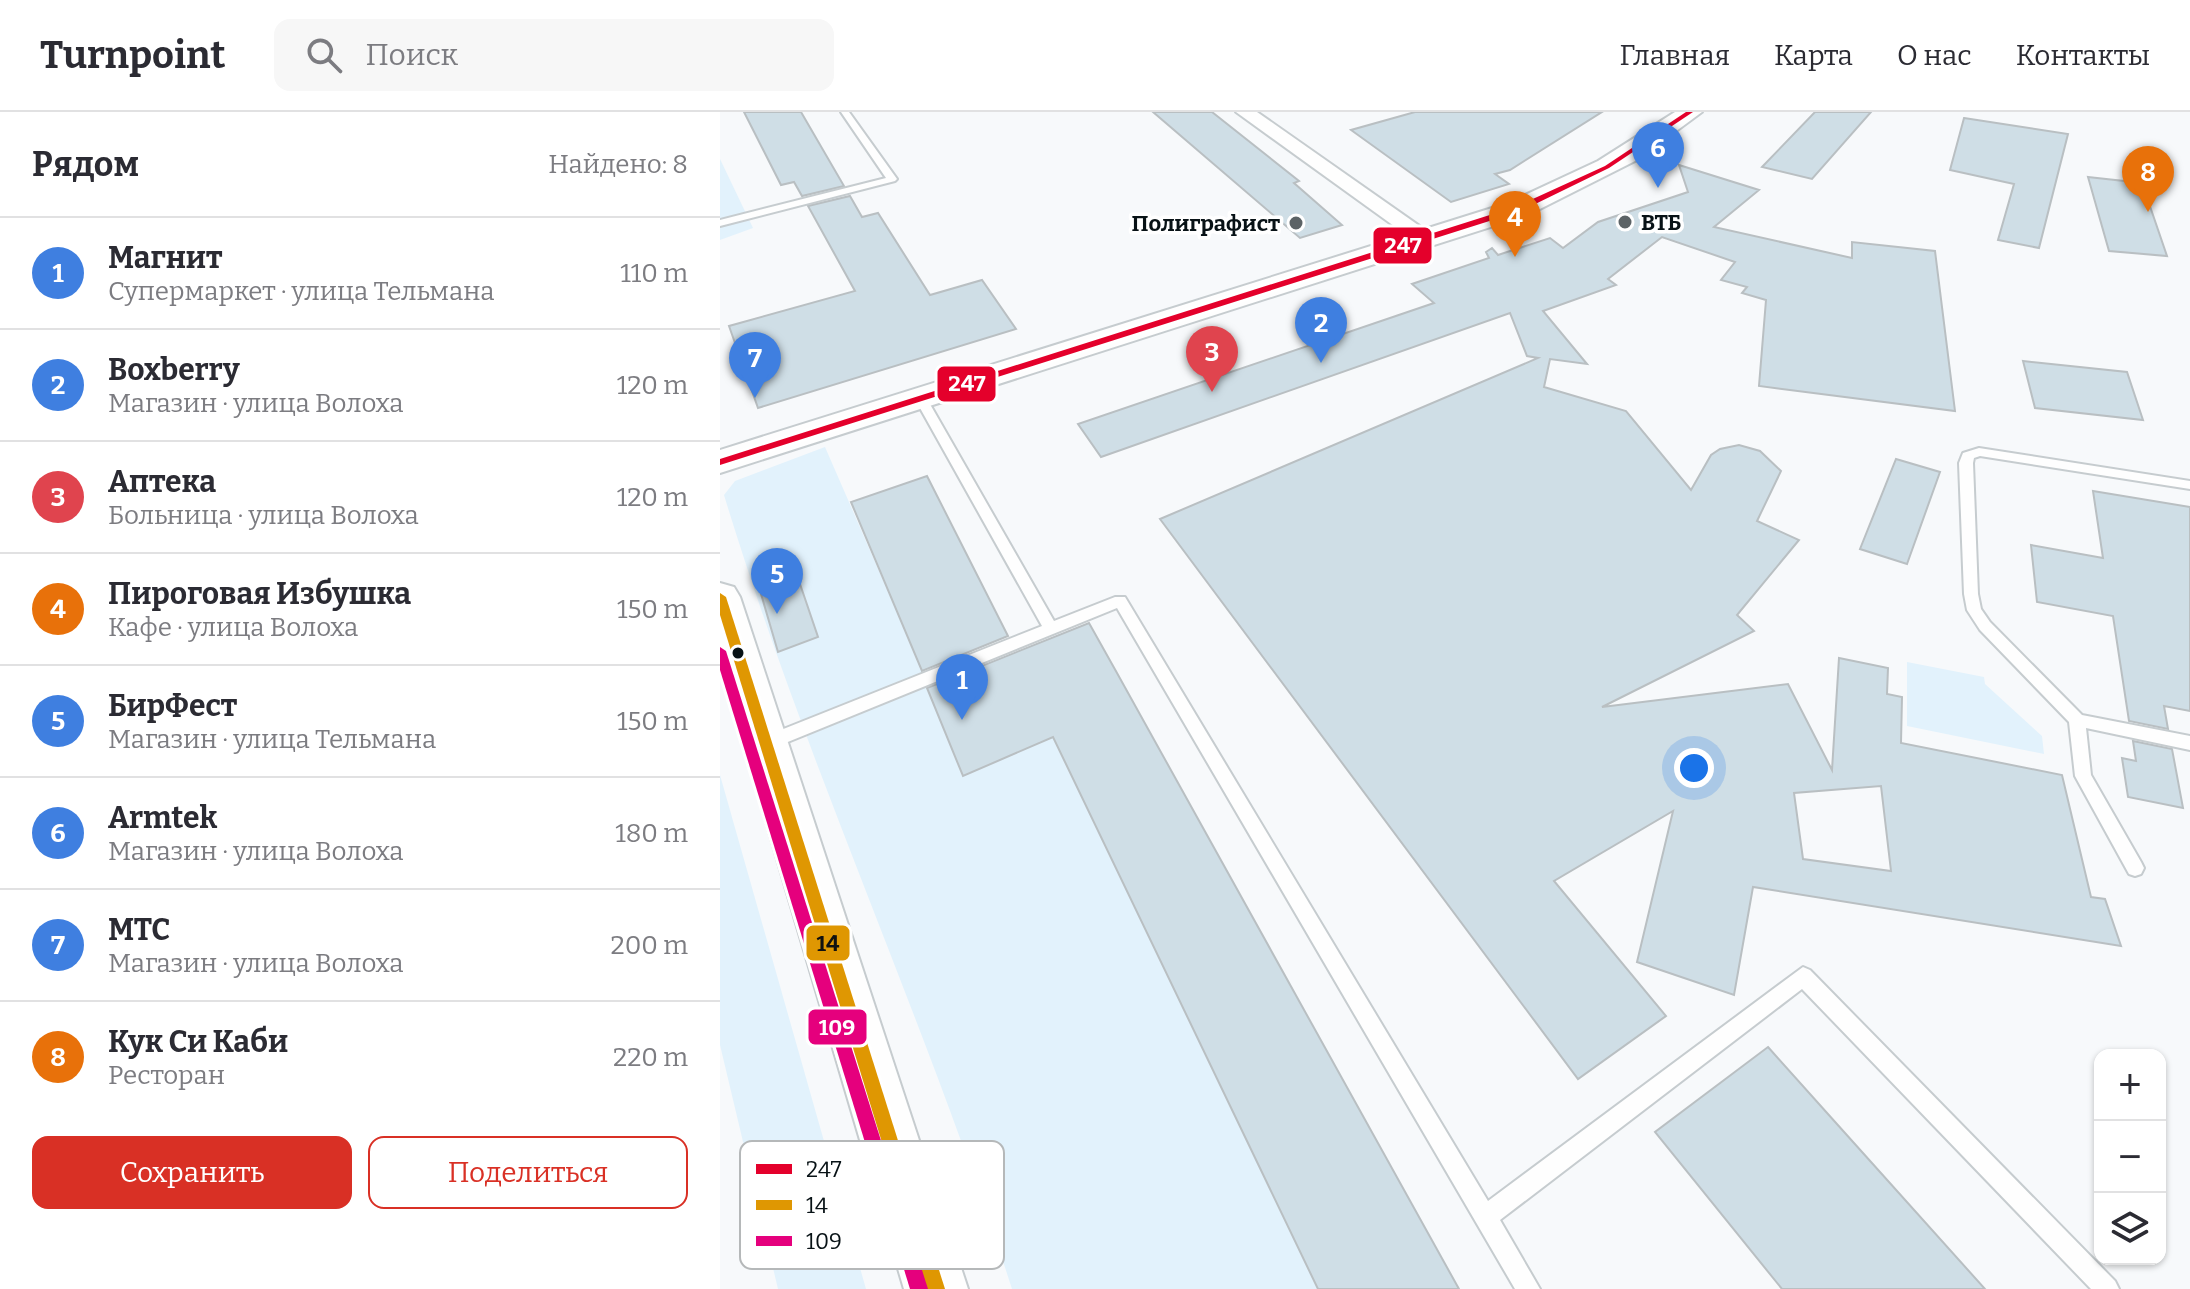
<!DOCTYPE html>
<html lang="ru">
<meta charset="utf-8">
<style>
:root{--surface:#fff;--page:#f7f7f7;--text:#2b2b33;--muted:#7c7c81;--line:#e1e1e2;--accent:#d93025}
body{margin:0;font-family:Bitter,serif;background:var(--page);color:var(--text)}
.controls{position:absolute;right:24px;bottom:24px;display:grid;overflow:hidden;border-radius:16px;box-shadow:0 2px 6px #0004}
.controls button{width:72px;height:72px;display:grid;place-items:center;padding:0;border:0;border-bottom:2px solid var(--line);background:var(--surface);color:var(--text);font:40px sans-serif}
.you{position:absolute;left:974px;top:656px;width:28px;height:28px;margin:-20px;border:6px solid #fff;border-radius:50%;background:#1a73e8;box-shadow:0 0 0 12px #1a73e833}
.badge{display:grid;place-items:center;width:52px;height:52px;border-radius:50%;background:var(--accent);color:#fff;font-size:26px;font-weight:700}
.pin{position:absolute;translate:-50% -66px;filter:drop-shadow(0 2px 4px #0008)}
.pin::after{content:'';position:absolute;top:42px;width:28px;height:24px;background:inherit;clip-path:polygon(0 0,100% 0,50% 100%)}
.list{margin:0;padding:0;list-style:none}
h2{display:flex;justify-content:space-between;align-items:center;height:104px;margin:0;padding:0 32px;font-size:34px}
h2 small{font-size:26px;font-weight:400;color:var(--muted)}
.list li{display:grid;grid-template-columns:52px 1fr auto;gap:24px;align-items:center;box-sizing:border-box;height:112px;padding:0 32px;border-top:2px solid var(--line)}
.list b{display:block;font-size:30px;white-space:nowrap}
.list p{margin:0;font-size:26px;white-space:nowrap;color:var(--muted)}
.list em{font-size:26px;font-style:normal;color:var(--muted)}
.actions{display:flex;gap:16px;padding:24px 32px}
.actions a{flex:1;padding:18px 0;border:2px solid var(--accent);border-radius:16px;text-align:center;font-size:28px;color:var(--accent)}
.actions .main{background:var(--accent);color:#fff}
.icon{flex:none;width:44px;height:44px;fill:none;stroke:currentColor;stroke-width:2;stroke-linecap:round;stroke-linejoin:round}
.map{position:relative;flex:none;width:1470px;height:1177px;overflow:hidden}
header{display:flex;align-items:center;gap:48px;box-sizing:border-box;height:112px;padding:0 40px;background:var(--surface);border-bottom:2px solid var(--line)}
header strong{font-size:38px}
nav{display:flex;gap:44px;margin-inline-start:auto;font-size:28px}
.search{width:560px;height:72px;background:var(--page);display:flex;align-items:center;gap:20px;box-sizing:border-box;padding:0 28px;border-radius:16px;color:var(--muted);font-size:30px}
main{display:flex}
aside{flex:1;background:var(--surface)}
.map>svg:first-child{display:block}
.green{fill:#e2f2fc}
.building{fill:#cfdee6;stroke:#b9bfc2;stroke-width:2;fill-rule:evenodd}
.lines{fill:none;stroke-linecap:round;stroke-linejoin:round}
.lane-casing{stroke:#c6cccf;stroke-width:4}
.street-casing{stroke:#c6cccf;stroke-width:4}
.secondary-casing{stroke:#c6cccf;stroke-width:4}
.lane{fill:#fefefe;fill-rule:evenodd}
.street{fill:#fefefe;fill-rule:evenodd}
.secondary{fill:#fefefe;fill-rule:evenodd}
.bus-1-casing{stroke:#fff;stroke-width:6}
.bus-2-casing{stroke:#fff;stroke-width:6}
.bus-3-casing{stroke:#fff;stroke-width:6}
.bus-1{fill:#e4002b;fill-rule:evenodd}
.bus-2{fill:#df9702;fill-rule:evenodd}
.bus-3{fill:#e5007d;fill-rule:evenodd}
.poi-dot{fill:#5c6366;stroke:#fff;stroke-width:3}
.bus-dot{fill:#081216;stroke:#fff;stroke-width:3}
.labels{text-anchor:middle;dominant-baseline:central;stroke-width:7;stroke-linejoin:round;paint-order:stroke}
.far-poi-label{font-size:22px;font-weight:bold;fill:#081216;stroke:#fff;text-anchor:start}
.key{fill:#fff;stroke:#b5b8b9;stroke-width:2}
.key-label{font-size:22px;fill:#081216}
.line-badge{stroke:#fff;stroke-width:3}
.badge-label{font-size:22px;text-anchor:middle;font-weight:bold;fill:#fff}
.pale-badge-label{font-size:22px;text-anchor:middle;font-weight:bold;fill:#111}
</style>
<header>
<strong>Turnpoint</strong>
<div class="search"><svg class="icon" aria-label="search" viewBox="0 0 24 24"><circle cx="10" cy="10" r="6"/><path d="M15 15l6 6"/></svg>Поиск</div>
<nav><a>Главная</a><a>Карта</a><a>О нас</a><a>Контакты</a></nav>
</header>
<main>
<aside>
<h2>Рядом<small>Найдено: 8</small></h2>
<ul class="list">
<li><span class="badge" style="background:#3f7fe0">1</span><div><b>Магнит</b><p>Супермаркет · улица Тельмана</p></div><em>110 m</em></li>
<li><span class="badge" style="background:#3f7fe0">2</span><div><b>Boxberry</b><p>Магазин · улица Волоха</p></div><em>120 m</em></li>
<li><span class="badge" style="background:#e0444e">3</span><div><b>Аптека</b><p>Больница · улица Волоха</p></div><em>120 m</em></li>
<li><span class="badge" style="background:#e8710a">4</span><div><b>Пироговая Избушка</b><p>Кафе · улица Волоха</p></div><em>150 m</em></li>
<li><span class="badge" style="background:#3f7fe0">5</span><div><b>БирФест</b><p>Магазин · улица Тельмана</p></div><em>150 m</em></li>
<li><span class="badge" style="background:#3f7fe0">6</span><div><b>Armtek</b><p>Магазин · улица Волоха</p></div><em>180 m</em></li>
<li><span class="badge" style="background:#3f7fe0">7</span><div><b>МТС</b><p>Магазин · улица Волоха</p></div><em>200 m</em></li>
<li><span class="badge" style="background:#e8710a">8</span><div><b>Кук Си Каби</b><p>Ресторан</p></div><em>220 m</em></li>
</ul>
<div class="actions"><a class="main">Сохранить</a><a>Поделиться</a></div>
</aside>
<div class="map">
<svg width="1470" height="1177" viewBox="0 0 1470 1177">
<rect width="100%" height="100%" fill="#f7f9fb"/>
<!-- green -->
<g class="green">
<path d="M0 47 33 116 0 128Z"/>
<path d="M105 335 200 553 242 664 333 625 598 1177H292C206 909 86 653 4 383L15 369Z"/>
<path d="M1187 550 1264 565 1265 572 1322 624 1324 642 1187 614Z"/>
<path d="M0 663 146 1177H58L0 933Z"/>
</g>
<!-- building -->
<g class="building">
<path d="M24 0H81L124 74 82 84 74 70 61 73Z"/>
<path d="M433 0H492L579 69 574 71 622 113 580 126Z"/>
<path d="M695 0H882L790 58 775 62 789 72 731 90 631 18Z"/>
<path d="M1095 0H1151L1092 67 1042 55Z"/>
<path d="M1244 6 1348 22 1319 136 1278 128 1294 72 1230 58Z"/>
<path d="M959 53 1039 78 994 115 1132 146V130L1215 139 1235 299 1039 274 1046 188 1022 181 1027 175 1001 168 1015 150 942 125 888 167 896 173 823 199 867 252 830 247 824 275 906 299 971 378 991 343 1000 337 1019 333 1040 339 1061 359 1037 409 1079 428 1017 503 1034 519 882 595 1068 572 1112 658 1119 546 1168 556 1167 582 1182 585 1181 631 1342 663 1371 785 1385 787 1401 834 1033 775 1014 883 917 850 953 699 834 769 946 904 858 967 440 407 818 246 807 244 790 201 381 345 358 312 714 191 692 172 769 146 766 140 772 136 778 143 830 126 843 136 878 110 968 80ZM1161 674 1171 759 1083 747 1074 681Z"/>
<path d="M1368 65 1422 71 1447 144 1389 139Z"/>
<path d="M130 84 142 105 158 101 210 183 262 168 296 217 38 296 9 214 135 179 88 94Z"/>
<path d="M1303 249 1407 260 1423 308 1315 296Z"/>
<path d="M1176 347 1220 360 1187 452 1140 437Z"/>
<path d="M207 364 288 524 202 559 131 390Z"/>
<path d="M1373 379 1470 395V599L1444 594 1448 617 1409 609 1393 504 1317 490 1311 433 1383 446Z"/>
<path d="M79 469 98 525 58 540 41 482Z"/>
<path d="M369 511 397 561 739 1177H598L333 625 243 664 207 576Z"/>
<path d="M1413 629 1452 637 1463 696 1408 685 1402 646 1416 649Z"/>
<path d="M1048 935 1125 1021 1265 1177H1062L935 1020Z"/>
</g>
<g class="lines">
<!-- lane casing -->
<g class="lane-casing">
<g id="lane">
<path d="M121 0H129L177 67 175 69 0 114V108L166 66Z"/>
<path d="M201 283 207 287 334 509 395 485H405L768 1089 1083 855 1090 858 1395 1169 1399 1177H1371L1082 877 780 1108 820 1177H795L397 496 53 636H41L39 631 41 626 322 514 195 287Z"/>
<path d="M1259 336 1470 369V377L1260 344 1254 346 1253 351 1258 482 1261 497 1270 510 1362 603 1470 624V638L1366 616 1371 663 1421 750 1424 756 1421 762 1415 764 1409 762 1355 664 1349 610 1260 518 1247 498 1244 482 1239 351 1243 341Z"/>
</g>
</g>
<!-- street casing -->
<g class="street-casing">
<path id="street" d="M516 0H537L718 127 715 132H699Z"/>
</g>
<!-- secondary casing -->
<g class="secondary-casing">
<g id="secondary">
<path d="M955 0H982L917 48 808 103 0 361V338L788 91 878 49Z"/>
<path d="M0 471 14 475 20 485 248 1177H184L0 554Z"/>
</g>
</g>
<!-- lane -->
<use href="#lane" class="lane"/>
<!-- street -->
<use href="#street" class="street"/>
<!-- secondary -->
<use href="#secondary" class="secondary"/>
<!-- bus-1 casing -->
<g class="bus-1-casing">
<path id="bus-1" d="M966 0H973L889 56 801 99 0 353V347L795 95 885 54Z"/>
</g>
<!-- bus-2 casing -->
<g class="bus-2-casing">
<path id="bus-2" d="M0 481 6 485 225 1177H207L0 503Z"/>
</g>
<!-- bus-3 casing -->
<g class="bus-3-casing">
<path id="bus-3" d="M0 535 6 539 208 1177H190L0 558Z"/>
</g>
<!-- bus-1 -->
<use href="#bus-1" class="bus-1"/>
<!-- bus-2 -->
<use href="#bus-2" class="bus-2"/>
<!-- bus-3 -->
<use href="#bus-3" class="bus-3"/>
</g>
<!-- markers -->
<g class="poi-dot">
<circle cx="905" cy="110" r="8"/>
<circle cx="576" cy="111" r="8"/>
</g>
<circle class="bus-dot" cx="18" cy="541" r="7"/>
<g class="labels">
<!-- far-poi labels -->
<g class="far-poi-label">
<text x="921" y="110">ВТБ</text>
<text x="560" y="111" text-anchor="end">Полиграфист</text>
</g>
</g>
<!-- legend -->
<rect x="20" y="1029" width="264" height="128" rx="12" class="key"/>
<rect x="36" y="1052" width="36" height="10" fill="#e4002b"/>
<rect x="36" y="1088" width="36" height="10" fill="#df9702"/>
<rect x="36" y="1124" width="36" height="10" fill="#e5007d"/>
<g class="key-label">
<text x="86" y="1065">247</text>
<text x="86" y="1101">14</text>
<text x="86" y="1137">109</text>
</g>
<g class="line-badge">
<rect x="652" y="114" width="61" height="39" rx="8" fill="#e4002b"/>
<rect x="216" y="253" width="61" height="38" rx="8" fill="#e4002b"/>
<rect x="85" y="812" width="46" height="38" rx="8" fill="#df9702"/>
<rect x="87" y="896" width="61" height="38" rx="8" fill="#e5007d"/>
</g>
<g class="badge-label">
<text x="683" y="141">247</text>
<text x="247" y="279">247</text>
<text x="117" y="923">109</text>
</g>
<g class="pale-badge-label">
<text x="108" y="839">14</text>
</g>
</svg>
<div class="controls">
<button>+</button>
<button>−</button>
<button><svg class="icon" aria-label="layers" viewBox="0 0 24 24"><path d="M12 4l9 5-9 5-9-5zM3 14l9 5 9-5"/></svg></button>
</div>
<div class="you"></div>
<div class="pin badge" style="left:242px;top:608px;background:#3f7fe0">1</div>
<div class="pin badge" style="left:601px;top:251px;background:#3f7fe0">2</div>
<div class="pin badge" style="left:492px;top:280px;background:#e0444e">3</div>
<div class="pin badge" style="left:795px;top:145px;background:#e8710a">4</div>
<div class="pin badge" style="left:57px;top:502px;background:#3f7fe0">5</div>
<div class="pin badge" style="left:938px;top:76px;background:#3f7fe0">6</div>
<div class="pin badge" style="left:35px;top:286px;background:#3f7fe0">7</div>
<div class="pin badge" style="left:1428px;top:100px;background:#e8710a">8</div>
</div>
</main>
